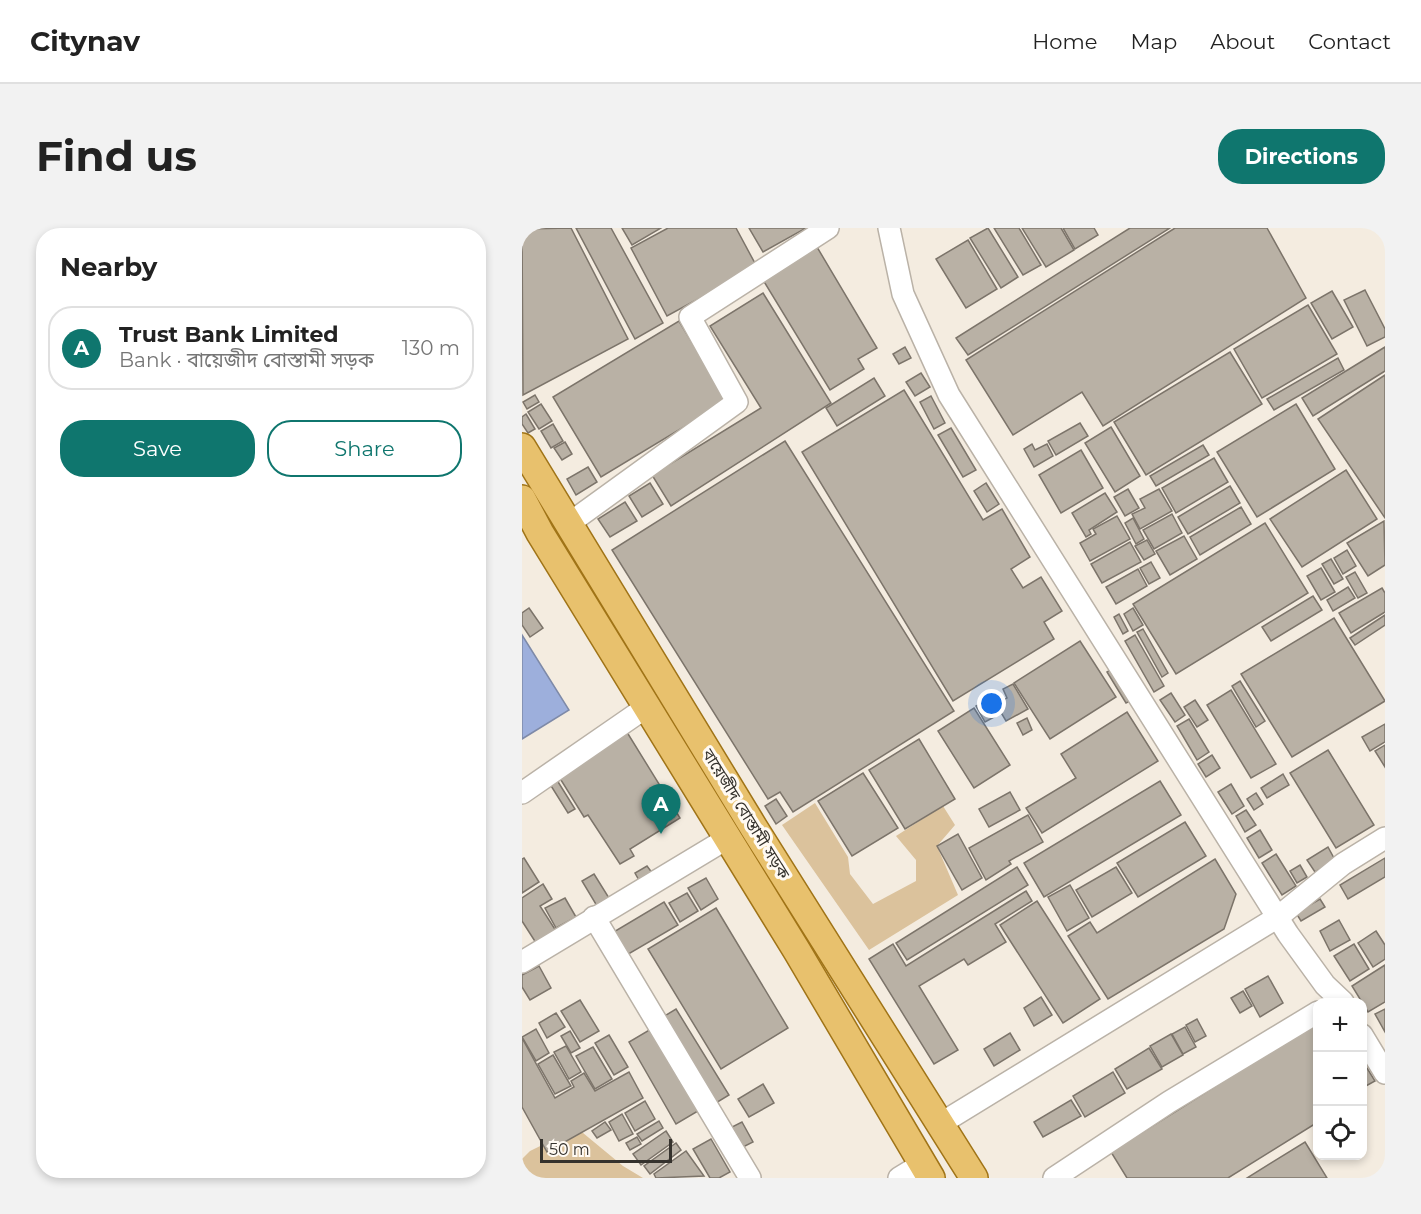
<!DOCTYPE html>
<meta charset="utf-8">
<style>
:root{--surface:#fff;--page:#f2f2f2;--text:#222;--muted:#767676;--line:#e0e0e0;--accent:#0f766e}
body{margin:0;font-family:Montserrat,"Noto Sans Bengali",sans-serif;background:var(--page);color:var(--text)}
.controls{position:absolute;right:18px;bottom:18px;display:grid;overflow:hidden;border-radius:12px;box-shadow:0 3px 9px #0003}
.controls button{width:54px;height:54px;display:grid;place-items:center;padding:0;border:0;border-bottom:2px solid var(--line);background:var(--surface);color:var(--text);font:30px sans-serif}
.scale{position:absolute;left:18px;bottom:15px;width:132px;box-sizing:border-box;padding-left:6px;border:3px solid #35322d;border-top:0;font-size:16px;line-height:21px;white-space:nowrap;color:#35322d;-webkit-text-stroke:4px #fffaf3;paint-order:stroke}
.you{position:absolute;left:470px;top:476px;width:21px;height:21px;margin:-15px;border:4px solid #fff;border-radius:50%;background:#1a73e8;box-shadow:0 0 0 9px #1a73e833}
.badge{display:grid;place-items:center;width:39px;height:39px;border-radius:50%;background:var(--accent);color:#fff;font-size:20px;font-weight:700}
.pin{position:absolute;translate:-50% -50px;filter:drop-shadow(0 2px 3px #0008)}
.pin::after{content:'';position:absolute;top:32px;width:21px;height:18px;background:inherit;clip-path:polygon(0 0,100% 0,50% 100%)}
.list{margin:0;padding:0;list-style:none}
h2{display:flex;justify-content:space-between;align-items:center;height:78px;margin:0;padding:0 24px;font-size:26px}
h2 small{font-size:20px;font-weight:400;color:var(--muted)}
.list li{display:grid;grid-template-columns:39px 1fr auto;gap:18px;align-items:center;box-sizing:border-box;height:84px;margin:0 12px 12px;padding:0 12px;border:2px solid var(--line);border-radius:24px}
.list b{display:block;font-size:22px;white-space:nowrap}
.list p{margin:0;font-size:20px;white-space:nowrap;color:var(--muted)}
.list em{font-size:20px;font-style:normal;color:var(--muted)}
.actions{display:flex;gap:12px;padding:18px 24px}
.actions a{flex:1;padding:14px 0;border:2px solid var(--accent);border-radius:24px;text-align:center;font-size:21px;color:var(--accent)}
.actions .main{background:var(--accent);color:#fff}
.icon{flex:none;width:33px;height:33px;fill:none;stroke:currentColor;stroke-width:2;stroke-linecap:round;stroke-linejoin:round}
.map{position:relative;flex:none;width:863px;height:950px;overflow:hidden;border-radius:24px}
header{display:flex;align-items:center;gap:36px;box-sizing:border-box;height:84px;padding:0 30px;background:var(--surface);border-bottom:2px solid var(--line)}
header strong{font-size:28px}
nav{display:flex;gap:33px;margin-inline-start:auto;font-size:21px}
.intro{display:flex;align-items:center;justify-content:space-between;box-sizing:border-box;height:144px;padding:0 36px}
h1{margin:0;font-size:42px}
.button{padding:15px 27px;border-radius:24px;background:var(--accent);color:#fff;font-size:21px;font-weight:700}
main{display:flex;gap:36px;padding:0 36px}
aside{flex:1;background:var(--surface);border-radius:24px;box-shadow:0 3px 9px #0003}
.map>svg:first-child{display:block}
.green{fill:#dbc29c}
.water{fill:#9dafdc;stroke:#7e8aa8;stroke-width:1.5}
.building{fill:#b9b1a5;stroke:#7c746a;stroke-width:1.5}
.lines{fill:none;stroke-linecap:round;stroke-linejoin:round}
.minor-casing{stroke:#bab2a7;stroke-width:24}
.major-casing{stroke:#a07417;stroke-width:30}
.minor{stroke:#fff;stroke-width:21}
.major{stroke:#e8c16d;stroke-width:27}
.labels{text-anchor:middle;dominant-baseline:central;stroke-width:6;stroke-linejoin:round;paint-order:stroke}
.street-label{font-size:16px;fill:#35322d;stroke:#fffaf3}
</style>
<header>
<strong>Citynav</strong>
<nav><a>Home</a><a>Map</a><a>About</a><a>Contact</a></nav>
</header>
<div class="intro"><h1>Find us</h1><a class="button">Directions</a></div>
<main>
<aside>
<h2>Nearby<small></small></h2>
<ul class="list">
<li><span class="badge">A</span><div><b>Trust Bank Limited</b><p>Bank · বায়েজীদ বোস্তামী সড়ক</p></div><em>130 m</em></li>
</ul>
<div class="actions"><a class="main">Save</a><a>Share</a></div>
</aside>
<div class="map">
<svg width="863" height="950" viewBox="0 0 863 950">
<rect width="100%" height="100%" fill="#f4ece0"/>
<!-- green -->
<g class="green">
<path d="M293 575 326 629 328 646 351 676 394 653V632L374 608 421 578 433 597 415 618 436 667 347 722 260 597Z"/>
<path d="M55 900 101 938 121 950H0V931L8 923Z"/>
</g>
<!-- water -->
<path class="water" d="M0 407 47 482 0 511Z"/>
<!-- building -->
<g class="building">
<path d="M49 0 106 111 1 167 0 1Z"/>
<path d="M54 0H89L141 95 113 111Z"/>
<path d="M100 0H139L110 17Z"/>
<path d="M146 0H214L235 39 145 88 109 20Z"/>
<path d="M227 0H284L241 24Z"/>
<path d="M466 0 496 49 479 60 448 10Z"/>
<path d="M472 0H497L519 37 501 47Z"/>
<path d="M500 0H539L552 22 524 39Z"/>
<path d="M541 0H572L576 7 553 21Z"/>
<path d="M608 0H648L446 127 434 110Z"/>
<path d="M653 0H745L784 70 581 198 560 164 491 207 444 132Z"/>
<path d="M446 12 475 61 444 80 414 31Z"/>
<path d="M292 14 355 120 336 131 342 141 308 162 238 47Z"/>
<path d="M843 62 863 101V109L845 118 822 72Z"/>
<path d="M810 63 831 99 810 111 789 75Z"/>
<path d="M241 65 309 175 149 278 130 247 239 180 188 98Z"/>
<path d="M786 77 815 126 740 170 712 121Z"/>
<path d="M157 93 205 173 79 249 31 169Z"/>
<path d="M383 119 389 130 377 136 371 126Z"/>
<path d="M863 119V143L791 188 780 170Z"/>
<path d="M708 124 740 176 624 247 592 194Z"/>
<path d="M816 130 822 142 752 182 745 171Z"/>
<path d="M399 145 408 159 393 168 384 154Z"/>
<path d="M863 147V290L796 191Z"/>
<path d="M352 150 363 168 315 198 304 180Z"/>
<path d="M382 162 461 292 480 281 508 329 489 341 501 360 519 349 540 383 522 394 532 411 431 473 280 224Z"/>
<path d="M13 167 17 174 5 181 1 174Z"/>
<path d="M409 168 423 195 412 201 398 174Z"/>
<path d="M19 176 30 193 17 201 6 184Z"/>
<path d="M774 176 813 241 735 289 695 224Z"/>
<path d="M4 186 13 201 6 205 0 196V189Z"/>
<path d="M558 195 566 208 534 227 526 213Z"/>
<path d="M31 196 41 213 29 220 19 203Z"/>
<path d="M589 199 618 248 593 264 563 215Z"/>
<path d="M429 200 454 242 441 249 416 207Z"/>
<path d="M263 213 432 483 271 584 258 564 246 571 90 322Z"/>
<path d="M43 214 50 226 40 232 32 220Z"/>
<path d="M510 216 513 222 525 216 531 228 512 239 502 221Z"/>
<path d="M681 217 687 227 634 258 628 248Z"/>
<path d="M559 222 581 260 539 285 517 247Z"/>
<path d="M692 230 706 254 654 285 640 260Z"/>
<path d="M66 239 75 254 54 267 45 251Z"/>
<path d="M824 242 855 291 780 339 748 291Z"/>
<path d="M128 255 141 276 120 289 107 268Z"/>
<path d="M464 255 477 276 465 284 452 263Z"/>
<path d="M708 258 718 275 666 306 656 289Z"/>
<path d="M606 261 617 280 603 288 592 269Z"/>
<path d="M637 261 650 283 618 301 610 286 623 280 618 271Z"/>
<path d="M583 265 595 284 567 302 569 306 564 309 550 285Z"/>
<path d="M103 274 115 293 88 309 76 291Z"/>
<path d="M719 279 729 296 678 327 668 309Z"/>
<path d="M650 286 660 305 632 321 621 302Z"/>
<path d="M595 288 608 311 568 333 558 315 574 306 571 301Z"/>
<path d="M611 290 622 311 614 316 603 295Z"/>
<path d="M862 293 863 337 846 348 825 315Z"/>
<path d="M743 295 786 365 654 446 611 376Z"/>
<path d="M662 308 675 331 648 347 634 323Z"/>
<path d="M625 312 633 326 622 332 613 318Z"/>
<path d="M608 314 619 334 580 355 569 336Z"/>
<path d="M825 322 834 338 821 346 812 330Z"/>
<path d="M809 331 821 351 812 356 800 336Z"/>
<path d="M629 334 638 350 627 356 618 340Z"/>
<path d="M799 340 813 364 799 372 785 348Z"/>
<path d="M616 341 625 358 594 376 584 359Z"/>
<path d="M833 344 845 365 836 370 824 349Z"/>
<path d="M826 359 833 370 811 383 805 372Z"/>
<path d="M860 360 863 365V384L829 405 817 385Z"/>
<path d="M791 368 800 382 749 413 740 399Z"/>
<path d="M7 380 21 400 8 409 0 397V385Z"/>
<path d="M611 380 621 397 611 403 602 386Z"/>
<path d="M597 386 606 403 601 406 592 389Z"/>
<path d="M863 387V397L833 417 828 410Z"/>
<path d="M812 390 863 473 770 529 719 446Z"/>
<path d="M621 401 646 445 640 449 615 404Z"/>
<path d="M613 407 642 458 632 464 603 413Z"/>
<path d="M558 413 594 469 528 511 492 455Z"/>
<path d="M593 439 612 471 604 475 585 444Z"/>
<path d="M718 453 743 493 734 499 710 458Z"/>
<path d="M491 456 506 481 484 493 474 476 485 470 481 461Z"/>
<path d="M709 462 754 536 729 550 685 477Z"/>
<path d="M649 465 663 487 653 494 638 472Z"/>
<path d="M467 471 476 487 463 494 454 478Z"/>
<path d="M673 472 686 492 675 499 662 479Z"/>
<path d="M452 480 488 537 452 560 416 503Z"/>
<path d="M605 484 636 533 520 605 504 580 554 550 539 526Z"/>
<path d="M505 490 510 502 501 507 495 495Z"/>
<path d="M667 491 687 524 675 532 655 498Z"/>
<path d="M863 496V514L848 523 840 509Z"/>
<path d="M103 501 158 590 108 621 112 628 98 636 66 587 62 589 34 544Z"/>
<path d="M397 511 433 571 383 601 347 542Z"/>
<path d="M863 517V539L853 523Z"/>
<path d="M806 522 852 597 814 620 768 545Z"/>
<path d="M690 527 698 540 684 549 676 536Z"/>
<path d="M341 545 376 600 330 628 296 573Z"/>
<path d="M761 546 767 557 745 570 739 560Z"/>
<path d="M33 549 53 581 46 585 26 553Z"/>
<path d="M638 553 659 587 522 669 502 635Z"/>
<path d="M709 556 722 578 710 586 696 564Z"/>
<path d="M488 564 498 582 467 599 457 581Z"/>
<path d="M734 565 741 576 732 582 725 571Z"/>
<path d="M254 571 265 588 254 596 243 578Z"/>
<path d="M724 582 734 597 723 604 714 588Z"/>
<path d="M506 587 521 614 487 633 489 636 464 652 447 620Z"/>
<path d="M663 594 684 628 616 669 595 635Z"/>
<path d="M738 602 750 622 737 630 725 610Z"/>
<path d="M436 606 460 650 440 662 415 618Z"/>
<path d="M806 619 813 632 793 644 785 632Z"/>
<path d="M754 626 774 658 760 667 740 635Z"/>
<path d="M2 630 17 654 0 665V631Z"/>
<path d="M863 630V649L826 671 818 657Z"/>
<path d="M693 631 714 666 702 701 586 771 546 708 568 694 575 705Z"/>
<path d="M778 637 785 649 775 655 768 643Z"/>
<path d="M125 638 131 646 118 654 113 645Z"/>
<path d="M495 639 506 657 385 732 374 715Z"/>
<path d="M594 639 610 665 570 689 554 662Z"/>
<path d="M72 646 87 670 75 678 60 653Z"/>
<path d="M184 650 196 671 179 682 166 660Z"/>
<path d="M21 656 30 671 18 678 36 706 16 718 0 693V670Z"/>
<path d="M548 657 567 690 545 703 526 669Z"/>
<path d="M504 663 510 673 473 696 484 714 446 737 442 731 397 758 436 822 412 836 347 731 371 716 384 738Z"/>
<path d="M165 665 176 683 158 694 147 675Z"/>
<path d="M43 670 54 689 34 700 23 680Z"/>
<path d="M798 671 803 679 779 693 774 685Z"/>
<path d="M515 673 578 771 541 795 478 697Z"/>
<path d="M142 674 156 697 103 728 90 705Z"/>
<path d="M194 680 266 800 199 841 126 721Z"/>
<path d="M817 692 828 712 808 723 798 703Z"/>
<path d="M854 703 863 717V731L851 739 836 715Z"/>
<path d="M832 716 847 741 828 753 812 728Z"/>
<path d="M863 737V774L846 784 830 758Z"/>
<path d="M17 738 29 760 8 772 0 759V747Z"/>
<path d="M746 748 761 775 738 789 723 761Z"/>
<path d="M721 763 730 778 718 785 709 770Z"/>
<path d="M519 769 530 787 512 798 502 780Z"/>
<path d="M58 772 77 803 58 814 39 783Z"/>
<path d="M154 781 207 867 189 878 136 792Z"/>
<path d="M863 781V804L853 786Z"/>
<path d="M34 785 43 799 25 810 17 795Z"/>
<path d="M675 791 684 808 673 814 664 797Z"/>
<path d="M793 796 796 801V894L706 950H605L589 924Z"/>
<path d="M663 799 674 819 661 826 650 806Z"/>
<path d="M14 801 27 825 14 833 0 809Z"/>
<path d="M129 801 176 883 154 896 107 814Z"/>
<path d="M48 803 58 820 49 825 39 808Z"/>
<path d="M488 805 498 822 472 838 462 821Z"/>
<path d="M649 806 661 827 640 839 628 818Z"/>
<path d="M87 807 106 839 92 847 73 815Z"/>
<path d="M0 810 33 870 52 859 49 853 62 845 73 863 107 844 121 870 25 924 0 879Z"/>
<path d="M44 818 59 844 47 851 32 824Z"/>
<path d="M71 819 90 851 73 861 54 828Z"/>
<path d="M627 820 640 841 605 861 593 841Z"/>
<path d="M31 827 49 858 33 866 16 836Z"/>
<path d="M840 832 853 853 842 859 840 857Z"/>
<path d="M591 844 603 865 563 889 551 868Z"/>
<path d="M241 856 252 875 227 889 216 871Z"/>
<path d="M549 872 559 888 521 909 512 894Z"/>
<path d="M123 873 133 891 113 903 103 885Z"/>
<path d="M100 886 111 906 97 913 87 894Z"/>
<path d="M137 893 141 900 120 913 115 906Z"/>
<path d="M83 894 89 902 75 910 70 903Z"/>
<path d="M220 894 231 914 219 920 208 900Z"/>
<path d="M144 903 151 914 119 937 111 926Z"/>
<path d="M115 909 119 916 108 922 104 915Z"/>
<path d="M189 911 208 944 197 950H188L171 921Z"/>
<path d="M783 914 805 950H725Z"/>
<path d="M154 915 159 922 128 946 122 938Z"/>
<path d="M164 923 182 948 134 950 132 946Z"/>
</g>
<g class="lines">
<!-- minor casing -->
<g class="minor-casing">
<g id="minor">
<path d="M367 0 381 66 427 167 766 706 803 757 821 774"/>
<path d="M45 297 215 174 168 89 306 0"/>
<path d="M0 565 126 478"/>
<path d="M72 689 228 950"/>
<path d="M0 734 206 610"/>
<path d="M840 807 863 845"/>
<path d="M418 896 756 689 821 636 863 610"/>
<path d="M377 950 400 936"/>
<path d="M532 950 647 874 796 784"/>
</g>
</g>
<!-- major casing -->
<g class="major-casing">
<g id="major">
<path d="M0 219 232 600 452 950"/>
<path d="M0 271 18 305 275 723 409 950"/>
</g>
</g>
<!-- minor -->
<use href="#minor" class="minor"/>
<!-- major -->
<use href="#major" class="major"/>
</g>
<g class="labels">
<!-- street labels -->
<g class="street-label">
<text transform="translate(224 586) rotate(58)">বায়েজীদ বোস্তামী সড়ক</text>
</g>
</g>
</svg>
<div class="controls">
<button>+</button>
<button>−</button>
<button><svg class="icon" aria-label="locate" viewBox="0 0 24 24"><circle cx="12" cy="12" r="6"/><path d="M12 2v4M12 18v4M2 12h4M18 12h4"/></svg></button>
</div>
<div class="scale">50 m</div>
<div class="you"></div>
<div class="pin badge" style="left:139px;top:606px">A</div>
</div>
</main>
